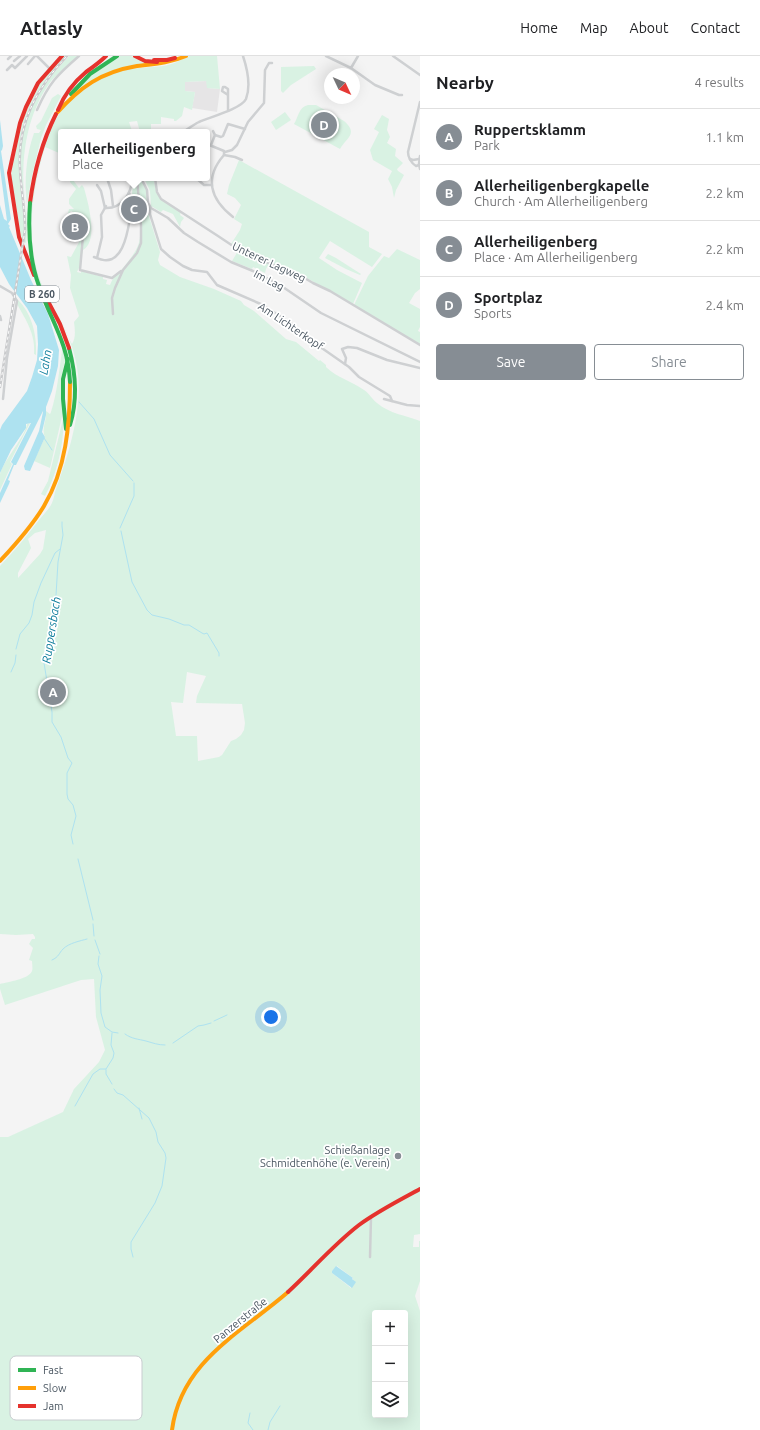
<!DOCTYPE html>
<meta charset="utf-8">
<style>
:root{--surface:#fff;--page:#f6f6f6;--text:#202124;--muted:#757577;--line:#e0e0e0;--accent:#868d94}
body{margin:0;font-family:Ubuntu,sans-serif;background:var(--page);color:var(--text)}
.controls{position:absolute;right:12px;bottom:12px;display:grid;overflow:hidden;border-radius:4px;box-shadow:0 4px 16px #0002}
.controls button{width:36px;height:36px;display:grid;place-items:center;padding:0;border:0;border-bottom:1px solid var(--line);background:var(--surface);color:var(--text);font:20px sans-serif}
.compass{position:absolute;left:324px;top:12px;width:36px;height:36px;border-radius:50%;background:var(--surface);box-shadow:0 4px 16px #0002;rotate:134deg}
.you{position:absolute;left:271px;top:961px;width:14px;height:14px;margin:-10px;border:3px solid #fff;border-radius:50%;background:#1a73e8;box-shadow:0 0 0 6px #1a73e833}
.badge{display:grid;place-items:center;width:26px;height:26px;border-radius:50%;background:var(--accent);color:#fff;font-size:13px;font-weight:700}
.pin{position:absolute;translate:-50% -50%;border:2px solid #fff;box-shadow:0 1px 4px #0006}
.popup{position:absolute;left:58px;top:73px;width:152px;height:52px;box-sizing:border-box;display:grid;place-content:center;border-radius:4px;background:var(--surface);filter:drop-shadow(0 1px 3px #0005);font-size:13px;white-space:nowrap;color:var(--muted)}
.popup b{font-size:15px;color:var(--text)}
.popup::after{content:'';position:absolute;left:50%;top:100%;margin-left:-8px;border:8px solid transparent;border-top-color:var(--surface)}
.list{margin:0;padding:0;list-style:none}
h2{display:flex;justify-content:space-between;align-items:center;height:52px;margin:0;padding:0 16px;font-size:17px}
h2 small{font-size:13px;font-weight:400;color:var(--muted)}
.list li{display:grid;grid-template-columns:26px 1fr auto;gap:12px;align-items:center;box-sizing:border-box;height:56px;padding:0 16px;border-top:1px solid var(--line)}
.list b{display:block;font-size:15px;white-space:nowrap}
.list p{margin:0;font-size:13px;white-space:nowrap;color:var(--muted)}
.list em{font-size:13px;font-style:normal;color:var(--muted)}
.actions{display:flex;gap:8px;padding:12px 16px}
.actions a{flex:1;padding:9px 0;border:1px solid var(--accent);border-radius:4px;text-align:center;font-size:14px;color:var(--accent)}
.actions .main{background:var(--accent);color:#fff}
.icon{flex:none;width:22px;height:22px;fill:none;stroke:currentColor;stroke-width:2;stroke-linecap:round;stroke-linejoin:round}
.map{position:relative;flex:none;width:420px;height:1374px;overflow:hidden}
header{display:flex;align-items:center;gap:24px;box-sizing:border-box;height:56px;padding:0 20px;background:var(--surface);border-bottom:1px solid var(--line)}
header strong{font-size:19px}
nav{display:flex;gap:22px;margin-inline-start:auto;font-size:14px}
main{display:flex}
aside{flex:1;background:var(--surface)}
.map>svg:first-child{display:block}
.education{fill:#e6e5e6}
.green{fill:#d9f2e3;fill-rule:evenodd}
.water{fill:#aee2f0}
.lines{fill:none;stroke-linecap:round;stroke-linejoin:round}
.stream{stroke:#aee2f0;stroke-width:1}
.street{stroke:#ced0d2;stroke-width:2.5}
.fast{stroke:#30b455;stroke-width:4}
.slow{stroke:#ff9f0a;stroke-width:4}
.jam{stroke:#e5322d;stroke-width:4}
.rail-casing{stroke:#c9cacc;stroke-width:2.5}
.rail{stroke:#fff;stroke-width:1;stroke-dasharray:3;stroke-linecap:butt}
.fast-bridge{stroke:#30b455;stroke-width:4}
.poi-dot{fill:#868d94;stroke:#fff;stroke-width:1.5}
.labels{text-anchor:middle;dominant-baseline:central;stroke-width:3.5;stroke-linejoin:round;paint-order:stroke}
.shield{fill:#fff;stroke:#808990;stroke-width:1}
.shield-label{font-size:10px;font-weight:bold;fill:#4a5661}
.street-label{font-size:11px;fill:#4a5661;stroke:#fff}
.poi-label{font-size:11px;fill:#4a5661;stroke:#fff;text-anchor:end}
.water-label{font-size:12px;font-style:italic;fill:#0c7c9b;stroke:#fff}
.key{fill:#fff;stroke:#c9ccd0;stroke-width:1}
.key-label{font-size:11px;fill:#4a5661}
</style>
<header>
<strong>Atlasly</strong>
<nav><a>Home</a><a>Map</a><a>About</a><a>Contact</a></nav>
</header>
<main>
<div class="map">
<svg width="420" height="1374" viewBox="0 0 420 1374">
<rect width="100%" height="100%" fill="#f4f4f4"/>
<!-- education -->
<path class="education" d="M207 25V32L220 33 217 56 192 52 195 36 185 35V26Z"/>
<!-- green -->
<g class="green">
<path d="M63 0H66C28 41 13 75 21 131 24 146 28 172 22 186L11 120 13 108 23 62 39 28Z"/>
<path d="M69 0H78C69 8 59 16 51 25 28 56 21 97 24 135 26 153 28 170 26 187L24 186C25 175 26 164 26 152 24 137 21 122 20 106 19 64 41 29 69 0Z"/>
<path d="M120 0H131L141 5 148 7 116 13 71 40C85 24 101 11 120 0Z"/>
<path d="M189 0H217L220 33 207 32 206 25 185 26V35L195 36 192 54 184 51 182 60 176 65H174V63L161 61V68H151V76H140L137 65 129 66 132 75 130 76H61V100L59 97 45 91C32 133 25 182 40 224 45 238 53 250 60 263 64 271 67 280 72 288 76 282 75 274 74 266L79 260 70 232 71 219 67 200 71 201 84 177 81 164H79L76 158 71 155 69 158 68 157 69 153H74L69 148V143L76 133 70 126V122H74L73 124 79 132 82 129 84 132C88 146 99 185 83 194L79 212 77 216 81 217V215L103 221V223L107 224 106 228 110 229C114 219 116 220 123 212 143 187 141 186 139 155L132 153 133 141 132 137 134 122H140L146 134 148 157 160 196 158 204 160 209 180 221 214 233 241 245 244 249 254 255 286 283 296 286 319 305 320 304 326 309V311C337 322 352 325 364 334 369 337 372 343 377 347 390 358 405 359 420 365V1178L414 1179 413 1191H419V1185H420V1225L415 1240 420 1255V1374H0V1081H8L63 1056 74 1033 99 1006 105 994 96 961 94 923 81 924 5 949 0 933V928C8 926 29 923 32 915 33 912 32 908 32 905L29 904 33 892 29 888 32 883H35V881L33 878 16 879 0 878V510C14 495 27 480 39 464 43 459 48 454 51 449 53 445 54 441 55 436 68 400 82 357 78 318 76 300 70 283 62 267 54 253 44 239 39 225 21 175 34 77 74 40 88 28 107 18 125 14 137 11 150 12 163 10 172 9 181 4 189 0ZM46 474 43 493 40 498 18 522V517L31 492 28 483 35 477ZM187 616 206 620 197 640 196 647 242 648 245 667 244 674 241 679 236 683 231 685 222 699 219 701 198 705 197 680H176L171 646 183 647ZM337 1210 353 1222 351 1232 332 1217V1215ZM375 1257H405V1359H375Z"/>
<path d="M314 10 316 13 291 29 283 37 281 35V11Z"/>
<path d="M58 38 61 40 46 69 41 82 31 124 27 149C24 125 26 100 34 77H39L41 74 37 73 36 70 41 65 52 42Z"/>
<path d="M308 49H316L344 65C359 78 346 82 340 93L294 68C299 60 298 52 308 49Z"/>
<path d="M285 56 291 64 276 74 271 66Z"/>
<path d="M382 59 389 63 387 74 390 81 387 87 396 93 395 100 403 107 397 113 398 115 404 119 396 134 394 142 392 131 388 123 392 115 373 104 370 94 379 76 374 73Z"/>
<path d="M239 104 369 176V191L382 198 372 211 330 185 319 202 337 214 362 227 353 248 296 216 264 204 236 192 231 188 240 174 242 168 234 163 241 149 235 142 227 138 229 129Z"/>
<path d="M144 122H154C155 144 165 146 181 156L180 159 184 162 181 166 180 171 173 158 163 154 161 156 151 150 150 135Z"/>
<path d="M397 193 420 204V233L415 237 409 247 420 253V271L418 275 420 276V288L354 249 368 220 384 200 389 202Z"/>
<path d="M238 195 269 208 266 213 265 217 253 211 252 213 232 205Z"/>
<path d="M328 198 336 202 361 218 360 219 346 213 325 202Z"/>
<path d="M17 243C32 257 37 279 36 299L34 298C36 279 26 264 17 248Z"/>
<path d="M63 294 65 305 61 322 63 356 50 412 34 405 45 381C41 373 47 364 46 356V355L50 358 51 356C57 337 59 316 62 295Z"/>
<path d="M63 363C65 386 56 420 45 440L41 438 48 425Z"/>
<path d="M30 367 10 406 12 408 0 434C0 429 0 423 0 418 4 404 26 379 27 368Z"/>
</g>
<!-- water -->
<g class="water">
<path d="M0 64 3 90 2 94 1 95 11 163 8 168 10 170 9 171 31 224 48 258 59 294 58 310 52 335 46 351V359L42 376 45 381 30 415 25 414 24 410 39 375 43 356V355L16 409H14L8 424 10 425 9 428 0 447V437L13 408 11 406 31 367 26 368V372L11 394 0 417V374L2 369 27 335 32 321 37 304 38 288 37 270 27 252 9 228 0 211V149L4 163 7 165 0 112Z"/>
<path d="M336 1210 353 1222 352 1223 356 1226 352 1232 332 1217V1215Z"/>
</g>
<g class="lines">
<!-- stream -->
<g class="stream">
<path d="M79 346 94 363 110 399 133 425"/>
<path d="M44 382 52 394"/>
<path d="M62 466V470L63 479 58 506 54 572 44 607 52 656V666L61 681 68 702 72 707 67 717V738L68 743 73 749 76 760 71 779 73 788"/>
<path d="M120 472 134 440V427"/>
<path d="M121 475 132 526 147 554 152 559 169 563 184 569H189L202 577 204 578 207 577 219 597V600"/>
<path d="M16 593 20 578 29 567 32 559 34 546 41 527 55 497 60 493"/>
<path d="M11 616 15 607 16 599"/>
<path d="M78 803 93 864"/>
<path d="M93 868 94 880"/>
<path d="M95 884 100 898"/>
<path d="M99 900 98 908 102 920 100 934 101 957 105 971 112 976 118 977"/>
<path d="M52 904C59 901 59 897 63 893 69 887 80 885 87 883"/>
<path d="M214 965 227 959"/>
<path d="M125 978C132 983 138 983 146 985 153 987 158 989 165 989"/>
<path d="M173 987 198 970 204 969 211 967"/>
<path d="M106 1013 113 1002 114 997 111 989 112 977"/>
<path d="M106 1014V1018L112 1028"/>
<path d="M114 1033 117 1037 123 1039 149 1062 156 1076 158 1086 165 1097 166 1102 162 1130 155 1147 131 1186V1193L133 1201"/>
<path d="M75 1050 93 1018 100 1013H106"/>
<path d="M139 1052 142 1063"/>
<path d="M250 1357 248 1367 253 1374"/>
<path d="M268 1374 270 1366 280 1350"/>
</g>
<!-- street -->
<g class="street">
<path d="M37 0 50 13"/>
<path d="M326 0 351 12 358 0"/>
<path d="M393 0 420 19"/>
<path d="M8 3 11 0"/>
<path d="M14 5 20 0"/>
<path d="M28 8 35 0"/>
<path d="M351 12 375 29 399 39H402"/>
<path d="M7 14 12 9 15 12 27 0"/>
<path d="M228 39 222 35 223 31H225L228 33V54"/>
<path d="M37 54C49 27 57 19 79 0"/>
<path d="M213 75 215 79"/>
<path d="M183 76C188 73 193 69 199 66 210 61 241 53 246 43 251 30 247 12 243 0"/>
<path d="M207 88 224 95V99L235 101 242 104"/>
<path d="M211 89 215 79 221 81 223 80 228 68 245 73"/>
<path d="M225 96 232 94 237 89 248 66 264 47 265 14 269 7H272"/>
<path d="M224 99C204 122 210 143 233 161"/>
<path d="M420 100 419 108 420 113"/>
<path d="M410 103 413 104 419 103"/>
<path d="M419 109 416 110C411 107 408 101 408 96L420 46"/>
<path d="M107 122 111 134 113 150"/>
<path d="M141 122 147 134 148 147 151 152 168 162 184 177 198 186 231 206 253 215 280 229 321 257 420 306"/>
<path d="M155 122 157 136 161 143 218 180 236 192 263 205 296 217 313 227 330 235 420 289"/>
<path d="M196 122 204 129H212"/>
<path d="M97 129 101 135 105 152"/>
<path d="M150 151V158L161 193 170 201 183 210 192 214 207 216 217 229 263 249 292 268 316 288 349 311 359 321 390 340 392 345"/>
<path d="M105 152C122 153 132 137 132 122"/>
<path d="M79 164 83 180 80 214 112 222 121 215"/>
<path d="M94 201C100 203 105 206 112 203 116 201 120 196 122 192 127 182 135 146 129 137"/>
<path d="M97 202 102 181 101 159 106 150"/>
<path d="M0 230 12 237 17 245 7 302 3 343"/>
<path d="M113 258 112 242 115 232 123 214 137 197 141 187V169L137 122"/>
<path d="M0 260 1 264"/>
<path d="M345 308 346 302 342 293 348 291 357 292 387 304 420 312"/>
<path d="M384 343 407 349 420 350"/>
<path d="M370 1201 371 1161"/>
</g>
<!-- fast -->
<g class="fast">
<path d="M71 38 90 18 117 0"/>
<path d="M69 292C76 318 78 343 70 369"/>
<path d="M66 373 63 343V323L68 303"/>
</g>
<!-- slow -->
<g class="slow">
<path d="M56 58C80 31 101 16 137 10 154 8 170 7 186 0"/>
<path d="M0 505C16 488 32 470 44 450 66 413 70 369 70 326"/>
<path d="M172 1374C181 1305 241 1277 288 1236"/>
</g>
<!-- jam -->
<g class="jam">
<path d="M135 0 145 5 157 6"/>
<path d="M154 4H167L175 2"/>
<path d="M58 54C64 39 74 26 86 16 93 11 100 6 106 0"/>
<path d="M30 147C34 115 42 86 56 58"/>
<path d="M34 219 19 181 9 117 20 67 26 51 38 27 62 0"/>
<path d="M42 234 60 268 69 292"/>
<path d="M288 1236C312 1214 333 1189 359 1169 378 1155 400 1144 420 1133"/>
</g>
<!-- rail casing -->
<g class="rail-casing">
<path id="rail" d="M0 331 25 174C25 152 21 134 20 113 17 67 37 32 67 0"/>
</g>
<!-- rail -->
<use href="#rail" class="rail"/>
<!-- fast-bridge -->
<path class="fast-bridge" d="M30 147C28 175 29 203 39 230 51 265 68 286 70 326"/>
</g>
<!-- markers -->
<circle class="poi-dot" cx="398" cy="1100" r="4"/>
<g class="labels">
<!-- shield labels -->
<rect class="shield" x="25" y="230" width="34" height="16" rx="3"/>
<g class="shield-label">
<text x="42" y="238">B 260</text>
</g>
<!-- street labels -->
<g class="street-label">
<text transform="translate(269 206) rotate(25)">Unterer Lagweg</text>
<text transform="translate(269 224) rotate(27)">Im Lag</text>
<text transform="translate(291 270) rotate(34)">Am Lichterkopf</text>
<text transform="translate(240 1264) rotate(-39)">Panzerstraße</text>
</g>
<!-- poi labels -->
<g class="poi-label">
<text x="390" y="1094">Schießanlage<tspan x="390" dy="13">Schmidtenhöhe (e. Verein)</tspan></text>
</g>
<!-- water labels -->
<g class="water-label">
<text transform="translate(45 306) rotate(-80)">Lahn</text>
<text transform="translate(51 574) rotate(-81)">Ruppersbach</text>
</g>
</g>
<!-- legend -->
<rect x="10" y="1300" width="132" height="64" rx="6" class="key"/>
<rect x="18" y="1312" width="18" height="4" fill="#30b455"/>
<rect x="18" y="1330" width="18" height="4" fill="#ff9f0a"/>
<rect x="18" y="1348" width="18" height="4" fill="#e5322d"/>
<g class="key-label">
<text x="43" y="1318">Fast</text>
<text x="43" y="1336">Slow</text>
<text x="43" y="1354">Jam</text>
</g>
</svg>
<div class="controls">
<button>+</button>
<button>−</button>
<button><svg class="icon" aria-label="layers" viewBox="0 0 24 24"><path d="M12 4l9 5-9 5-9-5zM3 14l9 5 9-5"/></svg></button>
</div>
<svg class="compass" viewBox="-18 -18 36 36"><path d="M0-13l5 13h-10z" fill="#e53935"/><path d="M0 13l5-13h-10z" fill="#757577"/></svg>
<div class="you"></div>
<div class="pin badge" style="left:53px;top:636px">A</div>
<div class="pin badge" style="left:75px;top:171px">B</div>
<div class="pin badge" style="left:134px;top:153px">C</div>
<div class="popup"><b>Allerheiligenberg</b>Place</div>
<div class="pin badge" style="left:324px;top:69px">D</div>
</div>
<aside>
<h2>Nearby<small>4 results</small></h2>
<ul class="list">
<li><span class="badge">A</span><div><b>Ruppertsklamm</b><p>Park</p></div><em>1.1 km</em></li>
<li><span class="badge">B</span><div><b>Allerheiligenbergkapelle</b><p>Church · Am Allerheiligenberg</p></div><em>2.2 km</em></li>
<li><span class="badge">C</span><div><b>Allerheiligenberg</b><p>Place · Am Allerheiligenberg</p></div><em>2.2 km</em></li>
<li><span class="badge">D</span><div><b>Sportplaz</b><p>Sports</p></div><em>2.4 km</em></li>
</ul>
<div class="actions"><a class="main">Save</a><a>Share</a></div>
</aside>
</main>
